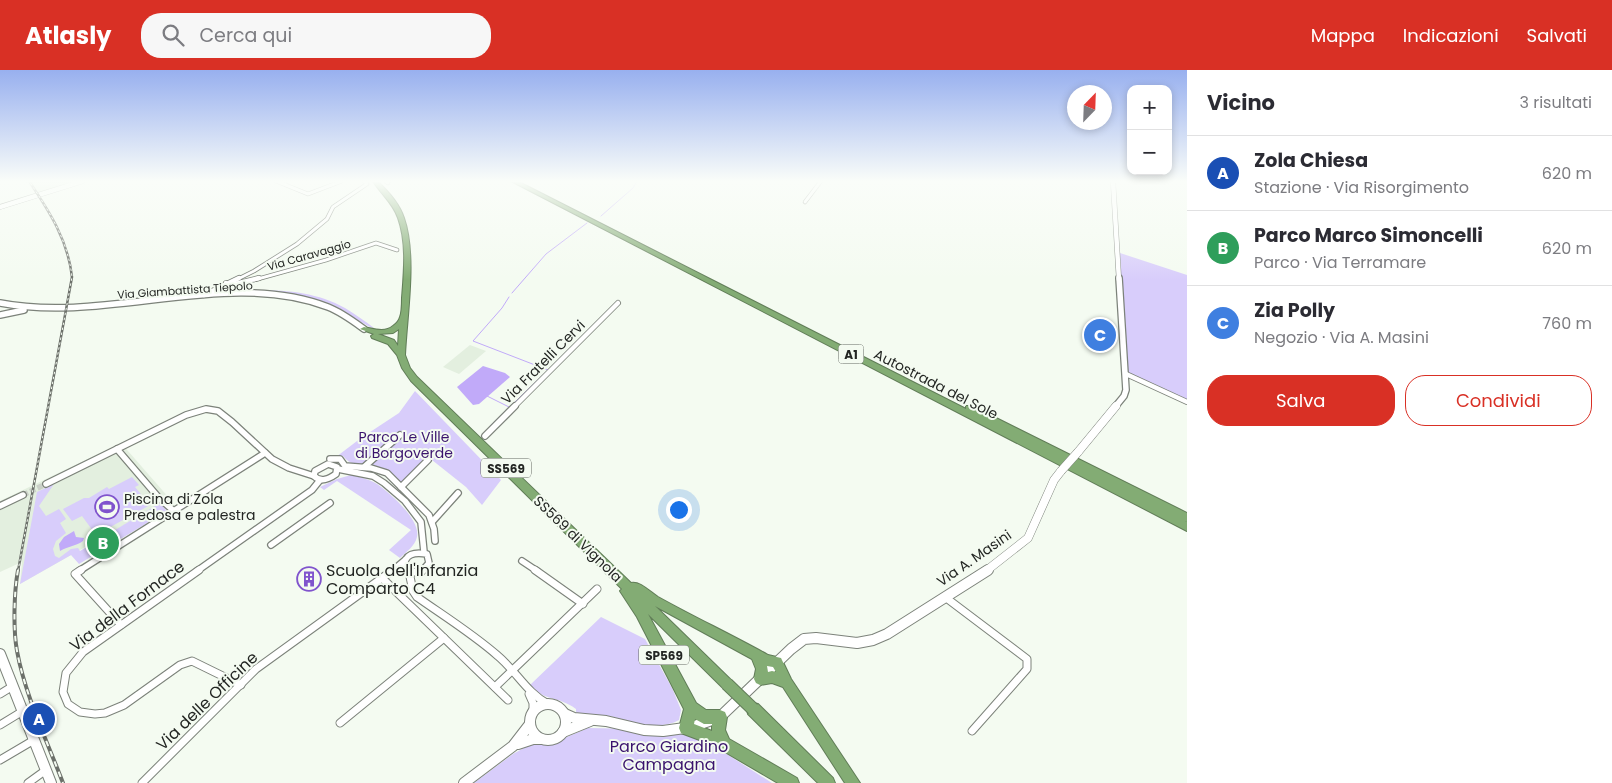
<!DOCTYPE html>
<html lang="it">
<meta charset="utf-8">
<style>
:root{--surface:#fff;--page:#f7f7f7;--text:#2b2b33;--muted:#7c7c81;--line:#e1e1e2;--accent:#d93025}
body{margin:0;font-family:Poppins,sans-serif;background:var(--page);color:var(--text)}
.controls{position:absolute;right:15px;top:15px;display:grid;overflow:hidden;border-radius:10px;box-shadow:0 2px 8px #0003}
.controls button{width:45px;height:45px;display:grid;place-items:center;padding:0;border:0;border-bottom:1px solid var(--line);background:var(--surface);color:var(--text);font:25px sans-serif}
.compass{position:absolute;left:1067px;top:15px;width:45px;height:45px;border-radius:50%;background:var(--surface);box-shadow:0 2px 8px #0003;rotate:23deg}
.you{position:absolute;left:678px;top:439px;width:18px;height:18px;margin:-12px;border:4px solid #fff;border-radius:50%;background:#1a73e8;box-shadow:0 0 0 8px #1a73e833}
.badge{display:grid;place-items:center;width:32px;height:32px;border-radius:50%;background:var(--accent);color:#fff;font-size:16px;font-weight:700}
.pin{position:absolute;translate:-50% -50%;border:2px solid #fff;box-shadow:0 1px 5px #0006}
.list{margin:0;padding:0;list-style:none}
h2{display:flex;justify-content:space-between;align-items:center;height:65px;margin:0;padding:0 20px;font-size:21px}
h2 small{font-size:16px;font-weight:400;color:var(--muted)}
.list li{display:grid;grid-template-columns:32px 1fr auto;gap:15px;align-items:center;box-sizing:border-box;height:75px;padding:0 20px;border-top:1px solid var(--line)}
.list b{display:block;font-size:19px;white-space:nowrap}
.list p{margin:0;font-size:16px;white-space:nowrap;color:var(--muted)}
.list em{font-size:16px;font-style:normal;color:var(--muted)}
.actions{display:flex;gap:10px;padding:15px 20px}
.actions a{flex:1;padding:11px 0;border:1px solid var(--accent);border-radius:20px;text-align:center;font-size:18px;color:var(--accent)}
.actions .main{background:var(--accent);color:#fff}
.icon{flex:none;width:28px;height:28px;fill:none;stroke:currentColor;stroke-width:2;stroke-linecap:round;stroke-linejoin:round}
.map{position:relative;flex:none;width:1187px;height:713px;overflow:hidden}
header{display:flex;align-items:center;gap:30px;box-sizing:border-box;height:70px;padding:0 25px;background:var(--accent);color:#fff}
header strong{font-size:24px}
nav{display:flex;gap:28px;margin-inline-start:auto;font-size:18px}
.search{width:350px;height:45px;background:var(--page);display:flex;align-items:center;gap:12px;box-sizing:border-box;padding:0 18px;border-radius:20px;color:var(--muted);font-size:19px}
main{display:flex}
aside{flex:1;background:var(--surface)}
.map>svg:first-child{display:block}
.built{fill:#e3efdf}
.green{fill:#d8cdfb}
.water{fill:#c1aaf9}
.lines{fill:none;stroke-linecap:round;stroke-linejoin:round}
.stream{stroke:#c1aaf9;stroke-width:1}
.street-tunnel{stroke:#cad0c8;stroke-width:5.5;stroke-dasharray:5.5 2.5;stroke-linecap:butt}
.street-far3-casing{stroke:#7c827a;stroke-width:4.5}
.street-far2-casing{stroke:#7c827a;stroke-width:6}
.street-far1-casing{stroke:#7c827a;stroke-width:8}
.street-casing{stroke:#7c827a;stroke-width:9}
.secondary-far3-casing{stroke:#7c827a;stroke-width:5.5}
.secondary-far2-casing{stroke:#7c827a;stroke-width:8}
.secondary-far1-casing{stroke:#7c827a;stroke-width:9}
.secondary-casing{stroke:#7c827a;stroke-width:12}
.highway-casing{stroke:#617d58;stroke-width:2}
.street-far3{stroke:#fff;stroke-width:3}
.street-far2{stroke:#fff;stroke-width:4.5}
.street-far1{stroke:#fff;stroke-width:5.5}
.street{stroke:#fff;stroke-width:7}
.secondary-far3{stroke:#fff;stroke-width:4.5}
.secondary-far2{stroke:#fff;stroke-width:5.5}
.secondary-far1{stroke:#fff;stroke-width:8}
.secondary{stroke:#fff;stroke-width:10}
.highway{fill:#83ac74;fill-rule:evenodd}
.rail-far1-casing{stroke:#6c706a;stroke-width:2.5}
.rail-casing{stroke:#6c706a;stroke-width:4}
.rail-far1{stroke:#f4fbf1;stroke-width:1;stroke-dasharray:2.5;stroke-linecap:butt}
.rail{stroke:#f4fbf1;stroke-width:2;stroke-dasharray:5.5;stroke-linecap:butt}
.secondary-bridge-casing{stroke:#7c827a;stroke-width:9;stroke-linecap:butt}
.highway-bridge-casing{stroke:#617d58;stroke-width:14;stroke-linecap:butt}
.secondary-bridge{stroke:#fff;stroke-width:8}
.highway-bridge{stroke:#83ac74;stroke-width:12}
.labels{text-anchor:middle;dominant-baseline:central;stroke-width:4;stroke-linejoin:round;paint-order:stroke}
.far-street-label{font-size:11px;fill:#232623;stroke:#f4fbf1}
.shield{fill:#f4fbf1;stroke:#626661;stroke-width:1}
.shield-label{font-size:12px;font-weight:bold;fill:#232623}
.street-label{font-size:14px;fill:#232623;stroke:#f4fbf1}
.park-label{font-size:14px;fill:#3a136d;stroke:#f4fbf1}
.poi-label{font-size:14px;fill:#232623;stroke:#f4fbf1;text-anchor:start}
.near-poi-label{font-size:16px;fill:#232623;stroke:#f4fbf1;text-anchor:start}
.near-street-label{font-size:16px;fill:#232623;stroke:#f4fbf1}
.near-park-label{font-size:16px;fill:#3a136d;stroke:#f4fbf1}
</style>
<header>
<strong>Atlasly</strong>
<div class="search"><svg class="icon" aria-label="search" viewBox="0 0 24 24"><circle cx="10" cy="10" r="6"/><path d="M15 15l6 6"/></svg>Cerca qui</div>
<nav><a>Mappa</a><a>Indicazioni</a><a>Salvati</a></nav>
</header>
<main>
<div class="map">
<svg width="1187" height="713" viewBox="0 0 1187 713">
<rect width="100%" height="100%" fill="#f4fbf1"/>
<!-- built -->
<g class="built">
<path d="M22 111H84L37 126 29 114Z"/>
<path d="M470 275 486 281 459 304 443 297Z"/>
<path d="M121 373 170 429 20 514 22 492 0 502V431Z"/>
</g>
<!-- green -->
<g class="green">
<path d="M1120 183 1187 205V333L1124 305Z"/>
<path d="M225 216 227 217 224 220 226 221C265 219 310 218 345 238 355 244 365 251 374 258 367 258 342 238 331 234 292 220 252 222 212 221Z"/>
<path d="M415 321 501 410 482 435 466 417 432 390 405 416C396 408 387 400 375 396 361 392 354 399 343 386L336 387 361 368 399 343Z"/>
<path d="M351 405C359 407 369 409 377 414 390 423 421 450 417 467 415 476 406 482 400 488L389 480 411 460 337 411 324 420 320 417 337 409Z"/>
<path d="M132 407 139 415 135 417 150 435 96 465 82 446 72 451 63 439 84 428H89L107 417 109 419Z"/>
<path d="M54 414 39 436 46 446 59 439 66 449 60 453 66 463 56 471 53 479 55 486 59 488 71 479 78 478 80 481 160 433 167 441 79 494 71 485 20 514 37 422Z"/>
<path d="M601 547 645 569 673 620 681 640 679 650C666 658 647 654 631 657 609 638 600 651 576 643V639C557 625 547 633 530 615Z"/>
<path d="M683 656 772 713H474L513 684 533 673 548 675 588 658 644 659Z"/>
</g>
<!-- water -->
<g class="water">
<path d="M483 296 505 303 510 307 479 334 473 335 457 317Z"/>
<path d="M74 461 76 467 84 468 83 471C76 476 69 476 60 481L59 474 64 467Z"/>
</g>
<g class="lines">
<!-- stream -->
<g class="stream">
<path d="M601 146 633 118 637 111"/>
<path d="M512 223 546 184 587 153"/>
<path d="M509 227 502 238 473 271 548 300"/>
<path d="M487 326 509 337"/>
<path d="M490 356 544 304"/>
</g>
<!-- street-tunnel -->
<path class="street-tunnel" d="M23 425 46 414"/>
<!-- street-far3 casing -->
<g class="street-far3-casing">
<g id="street-far3">
<path d="M276 111 308 124 342 111"/>
<path d="M385 111 388 113"/>
<path d="M805 132 821 111"/>
<path d="M236 210 254 201 297 174 327 149 333 137 367 114 364 111"/>
<path d="M254 210 326 190 376 173 397 180"/>
</g>
</g>
<!-- street-far2 casing -->
<g class="street-far2-casing">
<g id="street-far2">
<path d="M226 213 227 216 259 208"/>
<path d="M204 225 239 208"/>
<path d="M1126 304 1187 332"/>
<path d="M514 337 618 233"/>
</g>
</g>
<!-- street-far1 casing -->
<g class="street-far1-casing">
<g id="street-far1">
<path d="M485 366 515 336"/>
<path d="M117 379 159 428 174 441"/>
<path d="M330 389H340L345 396 371 398 387 403 429 445 434 459 435 471"/>
<path d="M328 394 337 397 336 404C329 409 321 413 314 406L315 401Z"/>
<path d="M364 397 400 365"/>
<path d="M338 399 373 406 384 413 405 431 421 452 424 482"/>
<path d="M46 414 186 345 206 339 218 341 232 352 272 389 289 398 314 406"/>
<path d="M401 417 428 390"/>
<path d="M0 436 23 425"/>
<path d="M432 452 458 423"/>
<path d="M271 475 330 433"/>
<path d="M522 491 537 501"/>
<path d="M79 501 265 383"/>
<path d="M197 501 312 420 320 410"/>
<path d="M392 501 405 490"/>
<path d="M408 501 404 498C404 483 415 482 427 484L429 493 422 501"/>
</g>
</g>
<!-- street casing -->
<g class="street-casing">
<g id="street">
<path d="M81 500 75 504 121 555"/>
<path d="M199 500 83 582 66 603 63 622 68 634 80 642 95 644 105 643 124 635 180 595 192 591 241 615"/>
<path d="M407 500 409 502H421L423 500"/>
<path d="M535 500 583 534"/>
<path d="M409 502 413 521 417 527C444 546 473 564 498 586 516 601 527 623 548 634"/>
<path d="M382 508 508 630"/>
<path d="M945 527 1027 589V599L972 661"/>
<path d="M495 617 597 519"/>
<path d="M0 624 13 616"/>
<path d="M529 624 533 633V644"/>
<path d="M340 653 444 568"/>
<path d="M0 655 23 641"/>
<path d="M0 690 34 670"/>
<path d="M28 713 46 700"/>
<path d="M142 713 256 599 393 500"/>
</g>
</g>
<!-- secondary-far3 casing -->
<g class="secondary-far3-casing">
<g id="secondary-far3">
<path d="M1113 111 1119 210"/>
<path d="M0 137 83 111"/>
</g>
</g>
<!-- secondary-far2 casing -->
<g class="secondary-far2-casing">
<g id="secondary-far2">
<path d="M0 233C107 254 227 198 328 237 341 242 353 251 364 259"/>
<path d="M0 245 24 240"/>
<path d="M1115 337 1124 326 1126 320 1119 208"/>
</g>
</g>
<!-- secondary-far1 casing -->
<g class="secondary-far1-casing">
<g id="secondary-far1">
<path d="M1078 382 1116 336"/>
<path d="M986 501 1028 468 1054 410 1061 401"/>
</g>
</g>
<!-- secondary casing -->
<g class="secondary-casing">
<g id="secondary">
<path d="M0 584 51 713"/>
<circle cx="548" cy="652" r="18"/>
<path d="M565 644 574 648 606 651 644 660 663 661 692 657 720 647 791 579 804 569 816 568 857 573 873 570 887 564 988 500"/>
<path d="M563 662 590 651"/>
<path d="M518 674 533 669H541"/>
<path d="M464 713 513 676 530 654"/>
</g>
</g>
<!-- highway casing -->
<g class="highway-casing">
<g id="highway">
<path d="M373 111H377C388 121 399 133 404 148 417 186 407 244 405 285L410 298 417 307 631 513C640 511 650 522 658 527 694 547 732 565 768 585L781 588 791 609 860 713H845L783 617 772 613 760 615 756 613 754 609 756 599 752 589 655 536 731 610 733 614 731 618 727 620 723 618 648 544 696 633 706 640H720L725 642 727 647 725 660 729 669 797 708 799 713H778L713 675 681 663 679 658 684 639 637 547 622 524 620 521 622 519 411 311 402 298 397 285 388 274 372 268 371 266 374 264 360 259 364 257C374 259 385 263 393 256 396 254 399 251 400 247 402 242 402 234 402 228 404 202 407 173 398 148 393 133 380 123 373 111ZM399 259 398 276 394 270 378 264 393 263ZM767 596 773 597 776 602 772 601 768 602ZM695 649 704 654H712V661L694 654Z"/>
<path d="M511 111H517L966 339V336H972L1187 443V452L1185 451 1187 452V461Z"/>
<path d="M753 633 758 634 833 708 835 713H818L748 644 747 639 748 634Z"/>
</g>
</g>
<!-- street-far3 -->
<use href="#street-far3" class="street-far3"/>
<!-- street-far2 -->
<use href="#street-far2" class="street-far2"/>
<!-- street-far1 -->
<use href="#street-far1" class="street-far1"/>
<!-- street -->
<use href="#street" class="street"/>
<!-- secondary-far3 -->
<use href="#secondary-far3" class="secondary-far3"/>
<!-- secondary-far2 -->
<use href="#secondary-far2" class="secondary-far2"/>
<!-- secondary-far1 -->
<use href="#secondary-far1" class="secondary-far1"/>
<!-- secondary -->
<use href="#secondary" class="secondary"/>
<!-- highway -->
<use href="#highway" class="highway"/>
<!-- rail-far1 casing -->
<g class="rail-far1-casing">
<path id="rail-far1" d="M18 501 72 207C68 170 49 141 29 111"/>
</g>
<!-- rail casing -->
<g class="rail-casing">
<path id="rail" d="M18 500C14 522 13 559 17 581 25 625 47 671 63 713"/>
</g>
<!-- rail-far1 -->
<use href="#rail-far1" class="rail-far1"/>
<!-- rail -->
<use href="#rail" class="rail"/>
<!-- secondary-bridge casing -->
<g class="secondary-bridge-casing">
<path id="secondary-bridge" d="M1061 401 1078 382"/>
</g>
<!-- highway-bridge casing -->
<g class="highway-bridge-casing">
<path id="highway-bridge" d="M727 614 753 639"/>
</g>
<!-- secondary-bridge -->
<use href="#secondary-bridge" class="secondary-bridge"/>
<!-- highway-bridge -->
<use href="#highway-bridge" class="highway-bridge"/>
</g>
<!-- sky -->
<linearGradient id="sky" x2="0" y2="1"><stop stop-color="#98b0ef"/><stop offset="0.53" stop-color="#fafdf9"/><stop offset="1" stop-color="#fafdf9" stop-opacity="0"/></linearGradient>
<rect width="1187" height="210" fill="url(#sky)"/>
<!-- icons -->
<defs>
<g id="stadium-ring" transform="scale(1.25)"><circle r="9.5" fill="#f4fbf1" stroke="#8054cd" stroke-width="1.5"/><path d="M0-5a6.5 5 0 1 0 0 10a6.5 5 0 1 0 0-10ZM-3.5-1.8h7v3.6h-7Z" fill="#8054cd"/></g>
<g id="building-ring" transform="scale(1.25)"><circle r="9.5" fill="#f4fbf1" stroke="#8054cd" stroke-width="1.5"/><path d="M-4-6H4V6H1V3H-1V6H-4ZM-2.5-4.3h1.7v1.8h-1.7ZM.8-4.3h1.7v1.8H.8ZM-2.5-1h1.7V.8h-1.7ZM.8-1h1.7V.8H.8Z" fill="#8054cd"/></g>
</defs>
<g fill-rule="evenodd">
<use href="#stadium-ring" x="107" y="437"/>
<use href="#building-ring" x="309" y="509"/>
</g>
<g class="labels">
<!-- far-street labels -->
<g class="far-street-label">
<text transform="translate(309 185) rotate(-16)">Via Caravaggio</text>
<text transform="translate(185 220) rotate(-4)">Via Giambattista Tiepolo</text>
</g>
<!-- shield labels -->
<g class="shield">
<rect x="838.5" y="274.5" width="25" height="19" rx="4"/>
<rect x="481" y="388.5" width="50" height="19" rx="4"/>
<rect x="639" y="575.5" width="50" height="19" rx="4"/>
</g>
<g class="shield-label">
<text x="851" y="284">A1</text>
<text x="506" y="398">SS569</text>
<text x="664" y="585">SP569</text>
</g>
<!-- street labels -->
<g class="street-label">
<text transform="translate(543 292) rotate(-45)">Via Fratelli Cervi</text>
<text transform="translate(936 314) rotate(27)">Autostrada del Sole</text>
<text transform="translate(578 469) rotate(44)">SS569 di Vignola</text>
<text transform="translate(974 488) rotate(-35)">Via A. Masini</text>
</g>
<!-- park labels -->
<g class="park-label">
<text x="404" y="367">Parco Le Ville<tspan x="404" dy="16">di Borgoverde</tspan></text>
</g>
<!-- poi labels -->
<g class="poi-label">
<text x="124" y="429">Piscina di Zola<tspan x="124" dy="16">Predosa e palestra</tspan></text>
</g>
<!-- near-poi labels -->
<g class="near-poi-label">
<text x="326" y="500">Scuola dell'Infanzia<tspan x="326" dy="18">Comparto C4</tspan></text>
</g>
<!-- near-street labels -->
<g class="near-street-label">
<text transform="translate(127 536) rotate(-37)">Via della Fornace</text>
<text transform="translate(207 631) rotate(-44)">Via delle Officine</text>
</g>
<!-- near-park labels -->
<g class="near-park-label">
<text x="669" y="676">Parco Giardino<tspan x="669" dy="18">Campagna</tspan></text>
</g>
</g>
</svg>
<div class="controls">
<button>+</button>
<button>−</button>
</div>
<svg class="compass" viewBox="-18 -18 36 36"><path d="M0-13l5 13h-10z" fill="#e53935"/><path d="M0 13l5-13h-10z" fill="#7c7c81"/></svg>
<div class="you"></div>
<div class="pin badge" style="left:39px;top:649px;background:#1a4fb4">A</div>
<div class="pin badge" style="left:103px;top:473px;background:#2e9e5b">B</div>
<div class="pin badge" style="left:1100px;top:265px;background:#3f7fe0">C</div>
</div>
<aside>
<h2>Vicino<small>3 risultati</small></h2>
<ul class="list">
<li><span class="badge" style="background:#1a4fb4">A</span><div><b>Zola Chiesa</b><p>Stazione · Via Risorgimento</p></div><em>620 m</em></li>
<li><span class="badge" style="background:#2e9e5b">B</span><div><b>Parco Marco Simoncelli</b><p>Parco · Via Terramare</p></div><em>620 m</em></li>
<li><span class="badge" style="background:#3f7fe0">C</span><div><b>Zia Polly</b><p>Negozio · Via A. Masini</p></div><em>760 m</em></li>
</ul>
<div class="actions"><a class="main">Salva</a><a>Condividi</a></div>
</aside>
</main>
